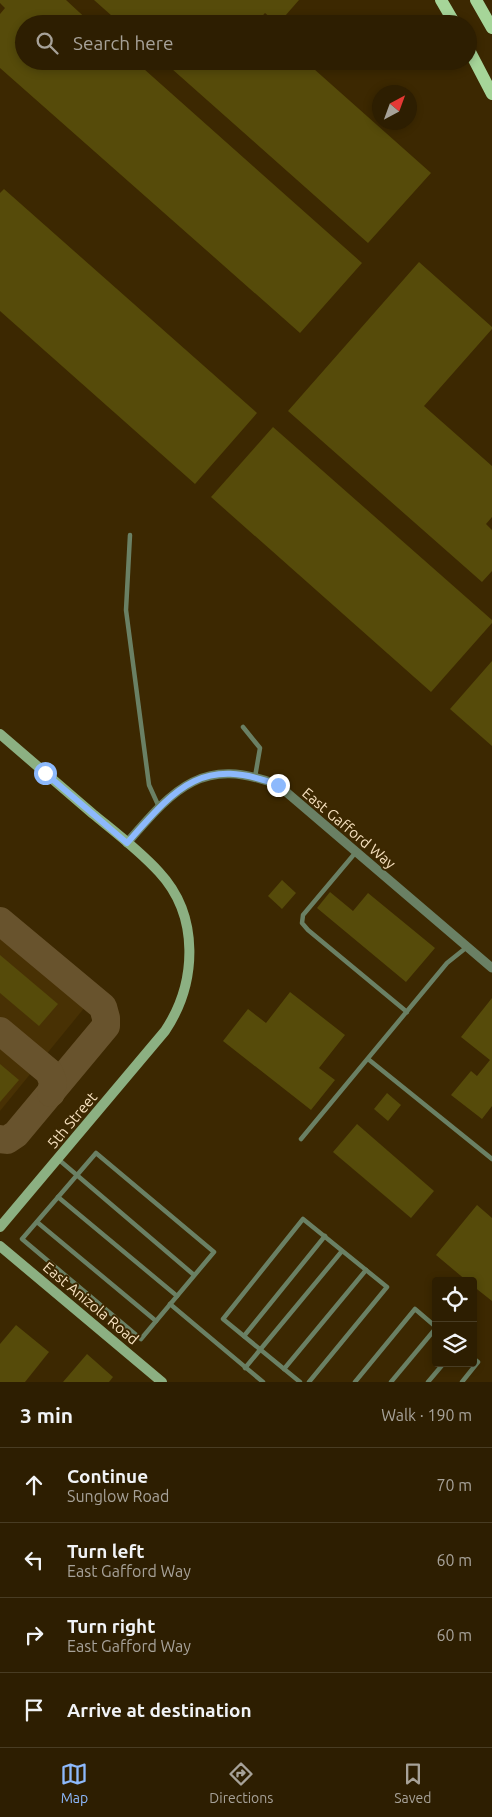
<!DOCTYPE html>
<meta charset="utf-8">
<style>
:root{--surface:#2d1e01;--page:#392b10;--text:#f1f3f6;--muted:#a7a299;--line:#483c23;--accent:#8db9fc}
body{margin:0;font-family:Ubuntu,sans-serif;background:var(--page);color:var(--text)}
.controls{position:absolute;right:15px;bottom:15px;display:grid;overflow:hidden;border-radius:5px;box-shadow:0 2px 8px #0003}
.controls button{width:45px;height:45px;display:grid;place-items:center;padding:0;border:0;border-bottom:1px solid var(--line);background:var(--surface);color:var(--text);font:25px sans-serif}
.compass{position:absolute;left:372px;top:85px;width:45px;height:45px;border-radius:50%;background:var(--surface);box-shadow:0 2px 8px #0003;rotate:41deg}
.stop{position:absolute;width:15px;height:15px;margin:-11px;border:4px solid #8db9fc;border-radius:50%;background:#fff}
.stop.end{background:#8db9fc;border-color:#fff;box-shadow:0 1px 5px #0008}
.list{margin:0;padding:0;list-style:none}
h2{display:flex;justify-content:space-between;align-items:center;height:65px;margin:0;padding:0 20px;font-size:21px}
h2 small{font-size:16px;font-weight:400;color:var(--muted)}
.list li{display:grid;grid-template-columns:32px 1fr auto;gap:15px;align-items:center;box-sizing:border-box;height:75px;padding:0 20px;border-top:1px solid var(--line)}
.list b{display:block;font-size:19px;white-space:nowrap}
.list p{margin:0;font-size:16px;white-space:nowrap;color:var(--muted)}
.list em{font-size:16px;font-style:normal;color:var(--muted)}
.icon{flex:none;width:28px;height:28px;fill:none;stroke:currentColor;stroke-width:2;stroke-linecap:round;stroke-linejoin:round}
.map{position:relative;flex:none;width:492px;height:1382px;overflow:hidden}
.search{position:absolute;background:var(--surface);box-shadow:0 2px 8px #0003;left:15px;right:15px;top:15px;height:55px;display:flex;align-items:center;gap:12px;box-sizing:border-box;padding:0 18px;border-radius:28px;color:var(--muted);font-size:19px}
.sheet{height:365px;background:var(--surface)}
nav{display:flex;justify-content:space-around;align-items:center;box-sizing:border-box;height:70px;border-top:1px solid var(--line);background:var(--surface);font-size:14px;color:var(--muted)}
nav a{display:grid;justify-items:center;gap:2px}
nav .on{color:var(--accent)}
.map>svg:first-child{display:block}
.built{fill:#483104}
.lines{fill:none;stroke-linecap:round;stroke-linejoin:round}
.taxiway{stroke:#68532d;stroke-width:28}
.building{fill:#564b0a}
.lane{stroke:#6a8064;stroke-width:4.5}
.street{stroke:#6a8064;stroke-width:9}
.secondary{stroke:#8cb082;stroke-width:10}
.primary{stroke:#a6d599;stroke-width:12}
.route{stroke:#8db9fc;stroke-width:6}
.labels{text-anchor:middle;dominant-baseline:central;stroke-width:4;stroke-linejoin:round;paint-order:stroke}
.street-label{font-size:15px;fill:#f6e0be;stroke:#3c2801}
</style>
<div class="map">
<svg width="492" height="1382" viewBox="0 0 492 1382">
<rect width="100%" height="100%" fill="#3c2801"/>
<!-- built -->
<path class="built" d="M0 937 85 1007 0 1111Z"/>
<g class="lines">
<!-- taxiway -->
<g class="taxiway">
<path d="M0 921 103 1007 106 1018V1026L16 1134 7 1140 0 1139"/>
<path d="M0 1031 49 1072 53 1082 51 1093"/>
</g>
</g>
<!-- building -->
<g class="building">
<path d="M0 0H66L92 24H24V61H135L362 263 300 333 0 68V14L5 8 0 3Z"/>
<path d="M94 0H299L278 24 265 13 255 24H193L188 19 184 24H121Z"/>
<path d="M163 61H232L238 66 243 61H305L431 173 368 243Z"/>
<path d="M4 189 257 413 195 484 0 311V193Z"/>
<path d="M419 262 492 327V329L424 406 492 466V517L486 524 492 530V571L482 582 288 411Z"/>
<path d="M273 427 492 620V623L431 692 211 497Z"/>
<path d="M492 661V746L450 709Z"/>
<path d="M282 880 296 893 282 909 268 896Z"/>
<path d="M330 892 353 911 368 893 435 948 406 982 317 908Z"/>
<path d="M0 955 58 1004 39 1026 0 993Z"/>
<path d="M290 992 345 1035 319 1068 335 1080 311 1110 223 1041 248 1009 266 1023Z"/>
<path d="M492 998V1106L482 1119 451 1095 471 1071 477 1076 490 1060 461 1037Z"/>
<path d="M0 1064 19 1080 0 1102Z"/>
<path d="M387 1093 401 1105 388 1121 374 1109Z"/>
<path d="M357 1124 434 1191 411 1218 333 1152Z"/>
<path d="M477 1205 492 1218V1301L473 1286V1281H467L436 1255Z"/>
<path d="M16 1325 49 1352 25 1382H0V1344Z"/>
<path d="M87 1354 113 1377 109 1382H63Z"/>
</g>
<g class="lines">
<!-- lane -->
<g class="lane">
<path d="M130 535 126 610 149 785 159 807"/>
<path d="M243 727 260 748 255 777"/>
<path d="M356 852 303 915 302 923 308 930 407 1012"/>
<path d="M368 1059 492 1159"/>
<path d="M301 1139 447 963 467 947"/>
<path d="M96 1153 214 1252 141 1339 22 1239Z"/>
<path d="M58 1159 194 1275"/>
<path d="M58 1197 177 1296"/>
<path d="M37 1222 156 1321"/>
<path d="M170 1304 263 1382"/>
<path d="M244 1336 325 1236"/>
<path d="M245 1368 342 1251"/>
<path d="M284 1369 366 1270"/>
<path d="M300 1382 223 1319 303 1219 387 1287 309 1382"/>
<path d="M355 1382 415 1309 436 1327"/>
<path d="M391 1382 436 1328"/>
<path d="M428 1382 444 1363"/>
<path d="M462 1382 478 1362 473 1358"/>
</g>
<!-- street -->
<path class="street" d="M127 843C174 789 202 755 278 785L492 968"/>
<!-- secondary -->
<g class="secondary">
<path d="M0 734C31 761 62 787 93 814 115 832 139 850 159 872 200 916 197 983 165 1031L0 1227"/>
<path d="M0 1246 162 1382"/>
</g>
<!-- primary -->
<g class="primary">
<path d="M441 0 455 24"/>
<path d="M476 0 492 28"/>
<path d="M468 48 492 94"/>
</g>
</g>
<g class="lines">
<!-- route -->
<path class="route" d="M45 773 127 843C175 789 201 755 278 785"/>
</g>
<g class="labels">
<!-- street labels -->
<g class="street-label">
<text transform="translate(349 828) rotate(40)">East Gafford Way</text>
<text transform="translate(72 1120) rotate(-50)">5th Street</text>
<text transform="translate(91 1303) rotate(40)">East Anizola Road</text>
</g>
</g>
</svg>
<div class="controls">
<button><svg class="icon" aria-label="locate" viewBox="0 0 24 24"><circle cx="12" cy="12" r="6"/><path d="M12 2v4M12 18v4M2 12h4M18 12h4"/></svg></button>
<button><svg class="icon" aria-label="layers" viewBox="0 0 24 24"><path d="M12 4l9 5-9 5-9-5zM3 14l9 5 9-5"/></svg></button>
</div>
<svg class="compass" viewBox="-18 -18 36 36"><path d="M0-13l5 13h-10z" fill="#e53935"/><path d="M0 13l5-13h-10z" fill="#a7a299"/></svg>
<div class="stop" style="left:45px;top:773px"></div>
<div class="stop end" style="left:278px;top:785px"></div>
<div class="search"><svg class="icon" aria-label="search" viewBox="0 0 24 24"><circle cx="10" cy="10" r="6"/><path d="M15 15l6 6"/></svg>Search here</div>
</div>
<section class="sheet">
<h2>3 min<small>Walk · 190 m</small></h2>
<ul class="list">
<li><svg class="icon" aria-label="ahead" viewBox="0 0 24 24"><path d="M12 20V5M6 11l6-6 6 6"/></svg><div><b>Continue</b><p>Sunglow Road</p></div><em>70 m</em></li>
<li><svg class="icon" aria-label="left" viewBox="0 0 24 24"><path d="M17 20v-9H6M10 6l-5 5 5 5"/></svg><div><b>Turn left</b><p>East Gafford Way</p></div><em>60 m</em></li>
<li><svg class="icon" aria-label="right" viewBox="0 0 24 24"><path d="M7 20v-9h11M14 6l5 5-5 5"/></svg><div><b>Turn right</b><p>East Gafford Way</p></div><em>60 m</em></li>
<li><svg class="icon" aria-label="arrive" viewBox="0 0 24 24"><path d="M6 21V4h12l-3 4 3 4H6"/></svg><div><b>Arrive at destination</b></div></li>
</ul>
</section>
<nav>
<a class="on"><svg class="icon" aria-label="map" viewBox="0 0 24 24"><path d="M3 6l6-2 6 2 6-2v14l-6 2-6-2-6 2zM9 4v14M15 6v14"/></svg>Map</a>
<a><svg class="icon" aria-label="directions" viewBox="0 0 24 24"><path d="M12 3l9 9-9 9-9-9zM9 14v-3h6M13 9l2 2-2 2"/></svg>Directions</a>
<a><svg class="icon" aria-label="saved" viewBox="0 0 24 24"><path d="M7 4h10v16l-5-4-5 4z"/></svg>Saved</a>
</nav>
